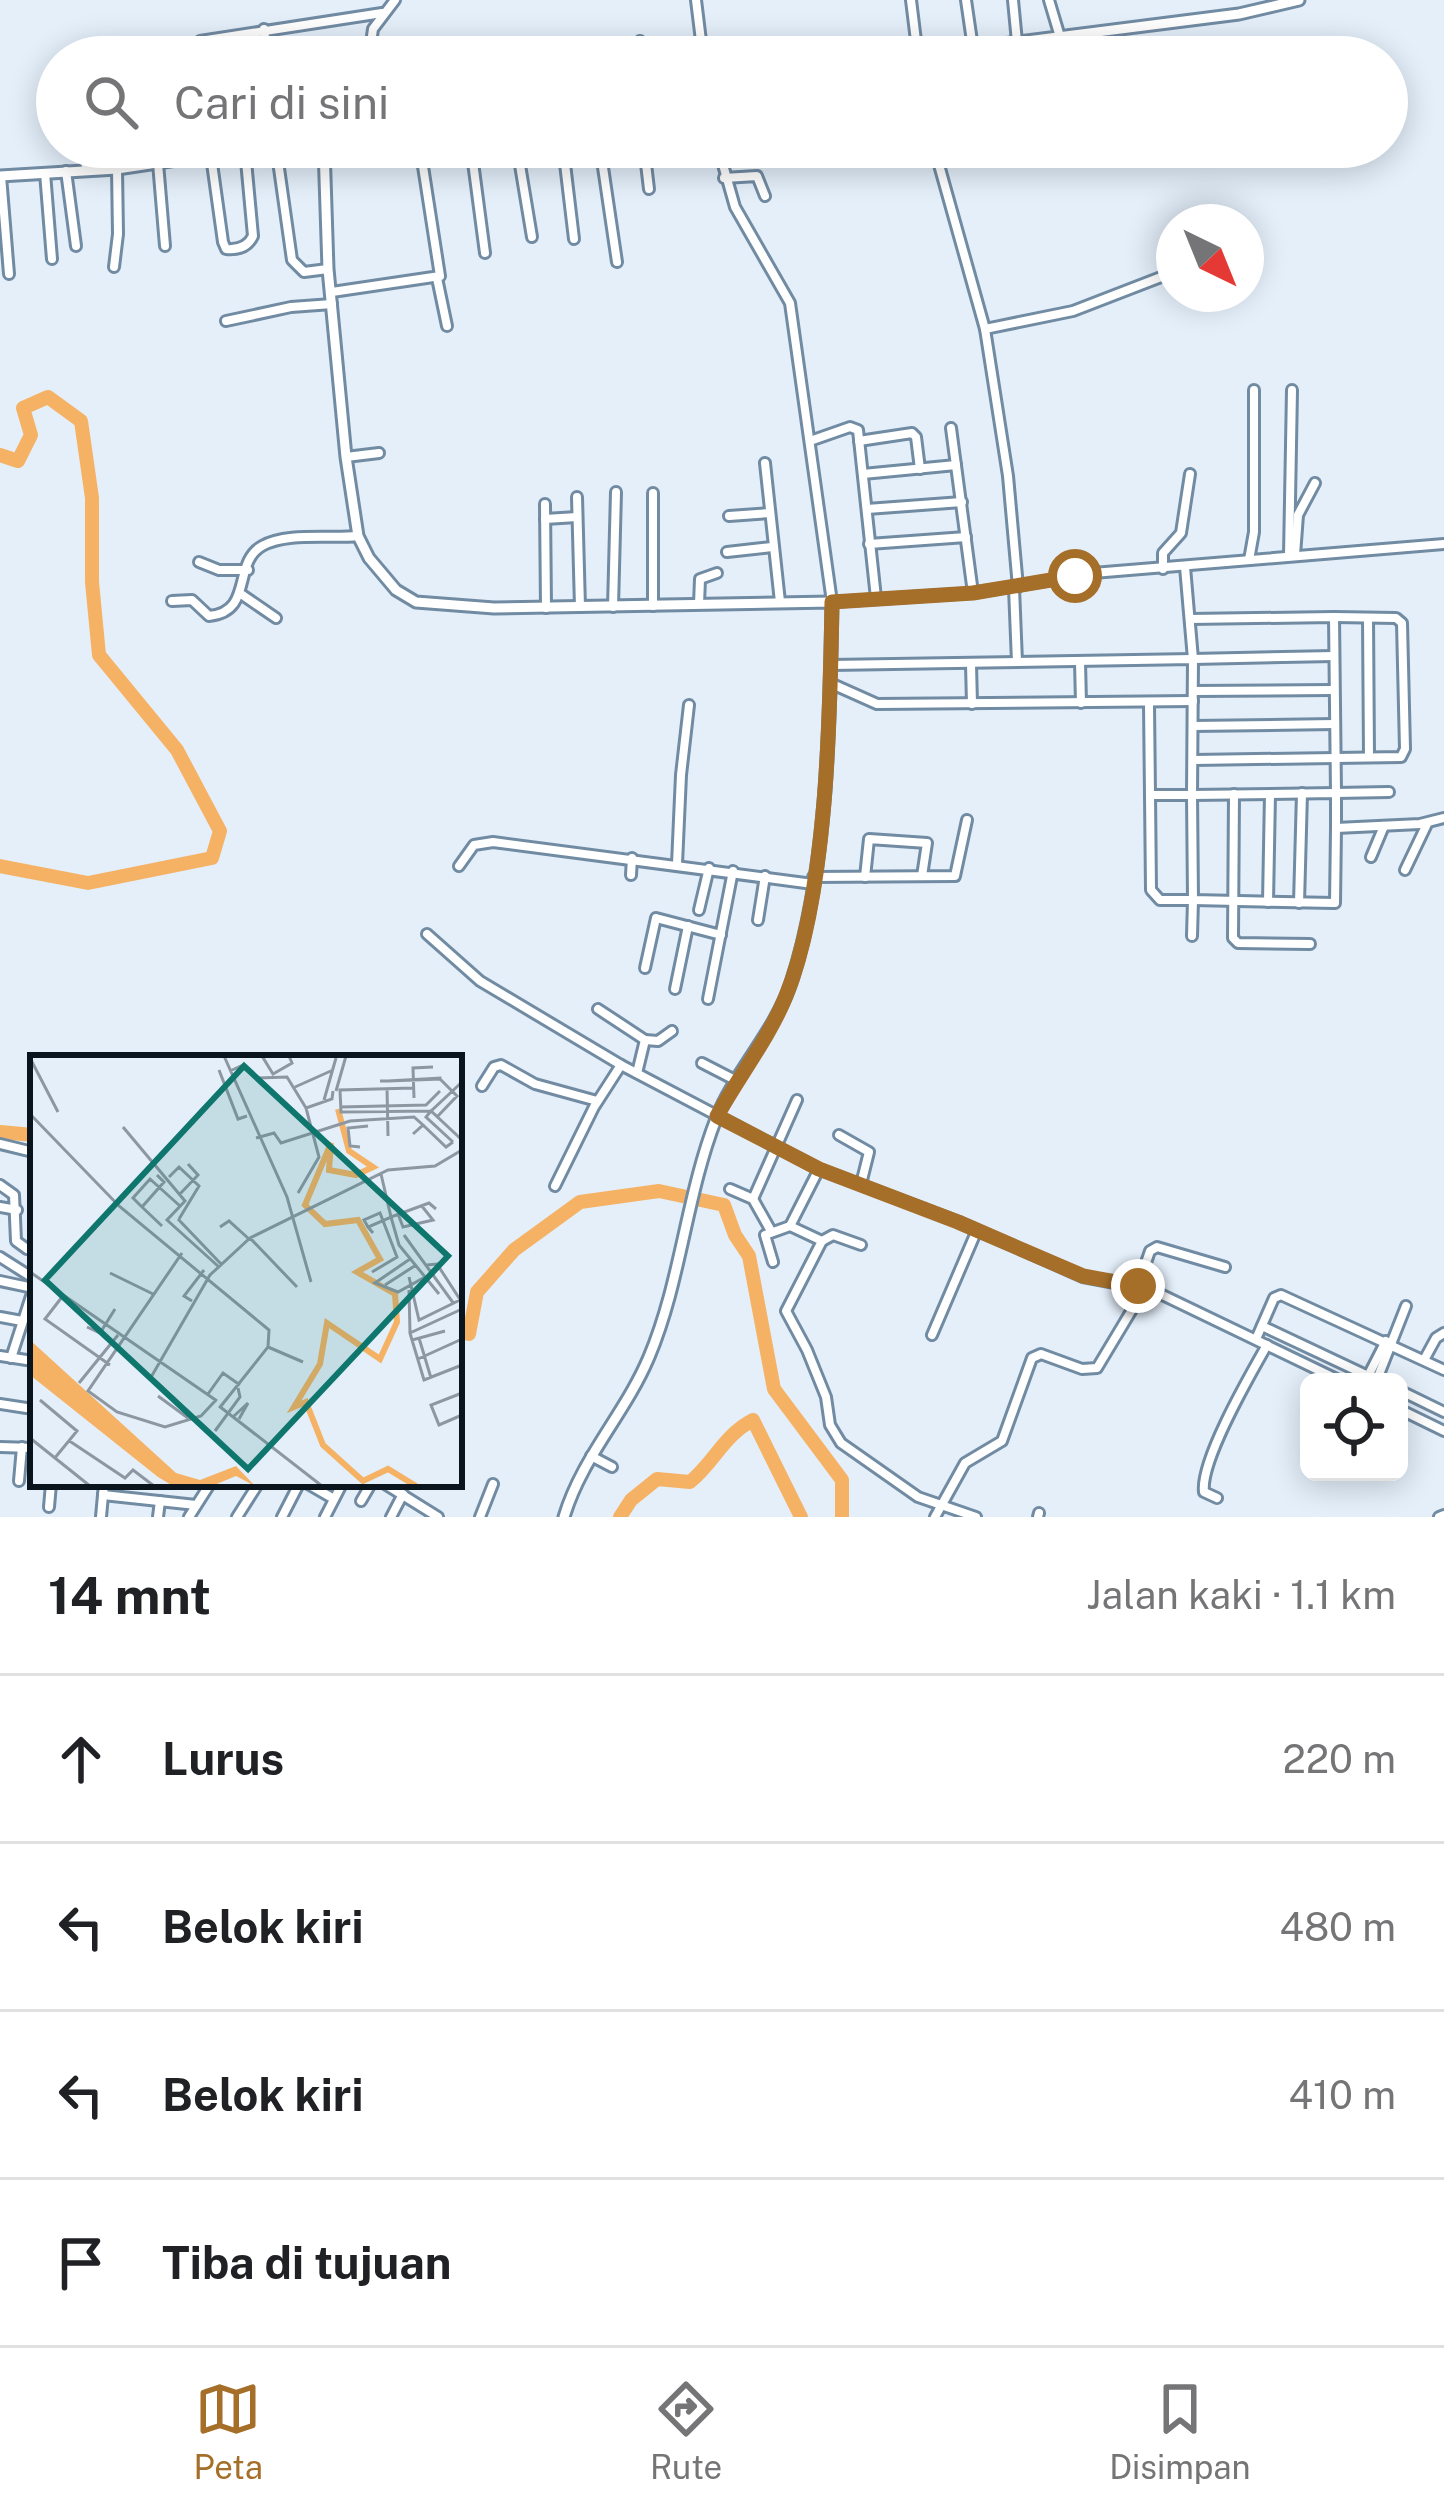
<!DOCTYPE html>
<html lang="id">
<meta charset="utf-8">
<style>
:root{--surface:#fff;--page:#f6f6f6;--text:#202124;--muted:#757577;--line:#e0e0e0;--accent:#a56f2a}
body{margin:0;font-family:"Public Sans",sans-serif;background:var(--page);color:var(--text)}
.controls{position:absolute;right:36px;bottom:36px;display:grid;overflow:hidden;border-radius:18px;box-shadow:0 6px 30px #0003}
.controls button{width:108px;height:108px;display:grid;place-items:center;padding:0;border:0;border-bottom:3px solid var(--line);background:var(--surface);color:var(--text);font:60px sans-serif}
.compass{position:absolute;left:1156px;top:204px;width:108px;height:108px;border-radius:50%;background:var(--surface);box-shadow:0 6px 30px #0003;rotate:137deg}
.stop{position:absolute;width:36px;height:36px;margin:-27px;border:9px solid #a56f2a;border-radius:50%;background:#fff}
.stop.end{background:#a56f2a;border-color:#fff;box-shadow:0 3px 12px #0008}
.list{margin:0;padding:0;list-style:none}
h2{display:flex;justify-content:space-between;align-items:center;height:156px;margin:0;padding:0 48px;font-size:51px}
h2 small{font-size:39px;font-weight:400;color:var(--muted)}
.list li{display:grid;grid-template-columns:78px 1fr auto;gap:36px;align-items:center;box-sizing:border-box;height:168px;padding:0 48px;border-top:3px solid var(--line)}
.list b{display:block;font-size:45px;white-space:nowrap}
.list em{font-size:39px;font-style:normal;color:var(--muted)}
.icon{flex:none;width:66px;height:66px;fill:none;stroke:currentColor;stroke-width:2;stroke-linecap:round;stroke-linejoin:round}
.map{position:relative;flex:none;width:1444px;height:1517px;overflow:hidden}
.search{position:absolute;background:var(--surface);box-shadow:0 6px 30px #0003;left:36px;right:36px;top:36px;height:132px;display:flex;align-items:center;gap:30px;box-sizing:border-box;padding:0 42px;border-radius:66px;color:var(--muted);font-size:45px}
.sheet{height:828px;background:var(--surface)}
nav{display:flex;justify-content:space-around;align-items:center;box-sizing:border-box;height:168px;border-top:3px solid var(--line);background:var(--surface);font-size:33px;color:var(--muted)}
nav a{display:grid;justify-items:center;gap:6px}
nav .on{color:var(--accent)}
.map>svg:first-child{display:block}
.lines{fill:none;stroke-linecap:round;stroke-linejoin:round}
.river{stroke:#f5b264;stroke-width:14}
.minor-casing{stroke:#718ba3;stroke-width:14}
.tertiary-casing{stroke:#718ba3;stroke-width:15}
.minor{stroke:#fff;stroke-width:8}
.tertiary{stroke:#fff;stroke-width:9}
.route{stroke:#a56f2a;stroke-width:15}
.inset-river{fill:none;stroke:#f5b264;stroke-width:6}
.inset-road{fill:none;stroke:#8d97a2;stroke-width:3}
.view{fill:#0f766e;fill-opacity:0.15;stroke:#0f766e;stroke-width:6}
.inset-edge{fill:none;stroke:#0a141d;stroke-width:6}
</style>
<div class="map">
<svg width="1444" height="1517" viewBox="0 0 1444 1517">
<rect width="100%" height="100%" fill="#e4effa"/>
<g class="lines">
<!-- river -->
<g class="river">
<path d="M0 455 18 461 31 435 23 408 48 397 81 421 92 498V582L99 655 177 750 220 831 212 858 88 883 0 866"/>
<path d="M0 1132 33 1135"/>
<path d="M459 1332 469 1334 477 1292 514 1250 580 1202 659 1191 724 1205 735 1235 749 1256 774 1389 842 1480V1517"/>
<path d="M620 1517 631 1500 657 1479 690 1482C715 1461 724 1435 753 1420L801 1517"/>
</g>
<!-- minor casing -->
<g class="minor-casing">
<g id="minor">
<path d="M696 0 703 57"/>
<path d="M911 0 918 57"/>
<path d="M966 0 973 48"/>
<path d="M1013 0 1017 42"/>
<path d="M1049 0 1066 57"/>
<path d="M264 29 267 57"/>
<path d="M200 41 382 13"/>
<path d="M640 41 642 57"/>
<path d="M369 57 373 29 395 0"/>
<path d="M85 147 86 170"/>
<path d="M276 147 292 260 304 272 328 269"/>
<path d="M471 147 485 253"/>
<path d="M517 147 532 237"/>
<path d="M563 147 574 239"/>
<path d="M600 147 617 262"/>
<path d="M644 147 649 189"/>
<path d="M718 147 735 207 790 303 832 602 973 593 1093 573 1444 544"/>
<path d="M934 147 985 329 1008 476 1018 587"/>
<path d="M211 156 223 242 226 249C238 250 248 247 253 236L245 150"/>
<path d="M158 163 165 246"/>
<path d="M66 171 76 246"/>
<path d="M45 173 52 259"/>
<path d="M1 176 9 274"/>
<path d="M724 178 757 176 765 196"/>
<path d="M114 267 118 234 117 169"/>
<path d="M437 278 447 326"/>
<path d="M332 292 440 276 420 147"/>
<path d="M226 321 291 307 332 304"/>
<path d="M985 329 1073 311 1174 272"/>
<path d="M951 428 973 593"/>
<path d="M810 441 850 427 858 430 876 598"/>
<path d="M859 441 912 433 916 437 920 469"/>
<path d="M346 457 379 453"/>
<path d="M765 463 780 602"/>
<path d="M863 474 956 465"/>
<path d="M653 493V606"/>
<path d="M577 497 580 607"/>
<path d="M545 504 546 608"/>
<path d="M867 509 962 502"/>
<path d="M729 516 770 513"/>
<path d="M545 519 577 517"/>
<path d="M869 544 966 537"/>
<path d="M727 552 772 547"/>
<path d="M1295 555 1298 515 1315 483"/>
<path d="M1289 556 1292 390"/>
<path d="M1249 560 1254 532V390"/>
<path d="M199 562 219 570H248"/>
<path d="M1185 567 1193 659 1334 656"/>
<path d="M1163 569V553L1181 533 1190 474"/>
<path d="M1014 588 1017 662"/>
<path d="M241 594 276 618"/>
<path d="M172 601 192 600 209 616C254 612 232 563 262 546 287 532 329 539 358 536"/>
<path d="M699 604 700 579 717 573"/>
<path d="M613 607 616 492"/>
<path d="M1368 618 1369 757"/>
<path d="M1190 619 1334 617 1336 793 1389 792"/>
<path d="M1080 662 1081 703"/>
<path d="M971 664 972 704"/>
<path d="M831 665 1193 659 1192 795 1336 793V828L1420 824 1444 818"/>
<path d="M830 683 877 704 1193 701"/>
<path d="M1193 691 1333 690"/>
<path d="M1149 704 1150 795H1192L1193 900 1335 903 1336 828"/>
<path d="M1193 726 1335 724"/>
<path d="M1194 760 1401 757 1405 749 1402 623 1396 618 1334 617"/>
<path d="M1234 794 1233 938 1238 943 1310 944"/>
<path d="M1150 795 1151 890 1160 900H1193L1192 936"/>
<path d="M1371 857 1384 826"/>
<path d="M677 864 681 775 689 705"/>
<path d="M459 866 474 845 493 842 813 884"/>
<path d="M1405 870 1427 824"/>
<path d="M631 875 632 858"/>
<path d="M813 877 955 876 967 820"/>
<path d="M865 877 869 839 927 843 922 876"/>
<path d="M1268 902 1270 794"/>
<path d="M1299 903 1302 793"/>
<path d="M699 910 709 868"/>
<path d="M758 920 765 876"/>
<path d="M427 934 480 981 621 1065 819 1169 959 1222 1083 1277 1152 1290 1343 1382"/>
<path d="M645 968 656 918 721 935"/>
<path d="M675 989 688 926"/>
<path d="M708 999 733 871"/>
<path d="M598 1009 645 1040 637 1073"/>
<path d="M645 1040 658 1041 672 1031"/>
<path d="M702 1063 737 1081"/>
<path d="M482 1086 494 1067 501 1065 535 1084 597 1101"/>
<path d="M839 1135 869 1152 861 1184"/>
<path d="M0 1144 33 1152"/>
<path d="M0 1185 14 1195 16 1241 27 1249"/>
<path d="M555 1186 594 1107 621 1065"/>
<path d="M730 1189 753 1199 771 1231"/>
<path d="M753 1199 797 1100"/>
<path d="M0 1207 17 1210"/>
<path d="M790 1226 822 1241 786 1311 807 1350 826 1397 830 1425 841 1443 918 1497 976 1517"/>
<path d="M822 1241 833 1235 861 1245"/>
<path d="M0 1257 33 1278"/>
<path d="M773 1262 765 1235 790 1226 819 1169"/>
<path d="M0 1281 33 1288"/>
<path d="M1138 1286 1150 1251 1157 1247 1225 1267"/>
<path d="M0 1317 22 1321"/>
<path d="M1262 1326 1381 1382"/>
<path d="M932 1335 977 1230"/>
<path d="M1256 1339 1274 1298 1281 1295 1444 1370"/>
<path d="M0 1356 33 1361"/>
<path d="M11 1358 33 1290"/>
<path d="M1424 1360 1436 1338 1444 1333"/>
<path d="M1365 1382 1386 1341"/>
<path d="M1376 1382 1406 1306"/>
<path d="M1399 1390 1444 1412"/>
<path d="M0 1404 33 1409"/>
<path d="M1399 1409 1444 1431"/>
<path d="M0 1447 33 1448"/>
<path d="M591 1456 612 1467"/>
<path d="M19 1481 22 1447"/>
<path d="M308 1484 334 1499"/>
<path d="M385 1484 438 1517"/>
<path d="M103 1495 196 1505"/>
<path d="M1217 1498 1204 1492C1200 1461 1250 1375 1267 1345"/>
<path d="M361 1501 371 1484"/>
<path d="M49 1507 51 1484"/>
<path d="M101 1517 104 1484"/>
<path d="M158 1517 160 1501"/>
<path d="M189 1517 210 1484"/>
<path d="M237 1517 258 1484"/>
<path d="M282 1517 299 1484"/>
<path d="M325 1517 342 1484"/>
<path d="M391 1517 403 1494"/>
<path d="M480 1517 493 1484"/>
<path d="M935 1517 965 1463 1002 1441 1032 1358 1041 1354 1082 1369 1097 1368 1145 1288"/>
<path d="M1038 1517 1039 1513"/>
<path d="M1439 1517 1444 1515"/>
</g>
</g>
<!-- tertiary casing -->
<g class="tertiary-casing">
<g id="tertiary">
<path d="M926 57 986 46 1239 14 1299 0"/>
<path d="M324 147 328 269 346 457 358 536 369 558 396 590 416 602 494 608 832 602C830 720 828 871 791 983 774 1033 735 1071 716 1119 686 1196 681 1281 649 1357 625 1414 582 1457 564 1517"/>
<path d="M323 150 372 147"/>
<path d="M0 176 117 169 264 147"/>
</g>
</g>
<!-- minor -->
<use href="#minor" class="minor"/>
<!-- tertiary -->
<use href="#tertiary" class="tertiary"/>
</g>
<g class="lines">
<!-- route -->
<path class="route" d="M1075 576 973 593 832 602C830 715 828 892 786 996 769 1038 739 1076 717 1116L819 1169 958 1222 1083 1276 1138 1286"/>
</g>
<!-- overview -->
<g transform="translate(30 1055)">
<rect width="432" height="432" fill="#e4effa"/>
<path d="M0 285 146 418 170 425 206 411 225 431 206 421 182 431H143L128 422 0 320Z" fill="#f5b264"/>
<path class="inset-river" d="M308 54 319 96 343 112 326 120 299 115 301 88 275 150 295 169 328 165 350 204 327 217 365 239 367 267 350 304 297 268 290 309 264 352 276 347 293 390 333 426 358 414 386 431"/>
<path class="inset-road" d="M194 1 257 142 281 227M232 1 243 19 262 8 259 1M0 3 28 57M189 15 208 64 217 61M200 16 211 11 228 23 257 22 276 53M350 26H358L410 24V23L358 26M265 32 303 15M357 33 358 81M383 33 310 35 311 57 401 56 432 27M306 36 316 1M384 43 383 13 403 12M294 45 306 3M310 52 396 50 410 36M0 59 89 151 239 275 238 292 191 351M407 62 427 41 410 24M393 70 416 92 423 87M93 72 155 146 137 165 189 212M226 83 244 78 251 88 320 66 384 62 393 70 383 79M423 87 396 62 401 56 432 85M330 92 320 91 318 73 338 71M351 119 361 162 399 148 406 154M127 120 134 127 112 152 132 171M139 122 149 112 169 131 149 164M268 138 289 102 276 53 302 44 303 36M149 140 168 120 158 109M112 152 103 143 120 124 150 151M368 159 373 172 403 165 391 150M148 164 191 209M190 172 199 166 219 184M338 172 334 165 350 158 367 202 342 217M343 178 338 172 361 162 369 190 409 239M374 180 424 249M220 183 267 232M152 198 58 336 87 357 135 372 171 361 186 345M380 204 345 228 368 237 395 222M397 210 407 209 431 246M0 217 187 346M80 218 123 239M379 222 389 265 432 244M355 230 386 210M379 235 380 278M32 242 15 264 80 310M162 246 154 241 174 215M57 272 70 278 85 254M415 276 382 285 394 325 432 310M389 283 401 323M382 285 380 278 432 254M238 292 273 307M388 304 432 284M120 324 180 220 220 183 358 115 405 111 432 95M49 328 88 280M432 338 401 350 409 370 432 360M178 339 193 318 210 330M128 341 158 363M10 345 47 376 24 404M189 351 292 431M204 361 218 348 209 364M185 376 210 342 208 333M0 383 60 431M38 385 95 423 103 415 124 431"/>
<path class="view" d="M214 11 418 201 218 414 15 225Z"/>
<rect width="432" height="432" class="inset-edge"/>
</g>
</svg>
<div class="controls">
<button><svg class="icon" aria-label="locate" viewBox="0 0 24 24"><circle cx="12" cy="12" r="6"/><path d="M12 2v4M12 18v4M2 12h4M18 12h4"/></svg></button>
</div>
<svg class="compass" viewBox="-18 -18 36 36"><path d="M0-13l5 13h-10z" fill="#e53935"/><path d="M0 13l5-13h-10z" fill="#757577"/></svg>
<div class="stop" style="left:1075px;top:576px"></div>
<div class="stop end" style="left:1138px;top:1286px"></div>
<div class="search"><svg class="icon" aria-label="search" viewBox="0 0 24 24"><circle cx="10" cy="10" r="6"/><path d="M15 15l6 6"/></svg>Cari di sini</div>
</div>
<section class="sheet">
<h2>14 mnt<small>Jalan kaki · 1.1 km</small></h2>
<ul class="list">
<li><svg class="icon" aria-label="ahead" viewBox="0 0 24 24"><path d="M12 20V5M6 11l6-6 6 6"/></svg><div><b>Lurus</b></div><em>220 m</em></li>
<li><svg class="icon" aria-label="left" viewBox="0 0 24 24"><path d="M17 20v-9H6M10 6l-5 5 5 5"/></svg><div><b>Belok kiri</b></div><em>480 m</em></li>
<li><svg class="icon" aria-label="left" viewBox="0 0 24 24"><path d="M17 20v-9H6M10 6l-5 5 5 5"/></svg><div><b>Belok kiri</b></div><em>410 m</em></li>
<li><svg class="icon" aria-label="arrive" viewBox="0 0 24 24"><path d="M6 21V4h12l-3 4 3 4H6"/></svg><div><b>Tiba di tujuan</b></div></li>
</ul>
</section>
<nav>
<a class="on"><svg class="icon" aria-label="map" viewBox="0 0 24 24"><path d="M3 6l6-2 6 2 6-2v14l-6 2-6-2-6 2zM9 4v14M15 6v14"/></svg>Peta</a>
<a><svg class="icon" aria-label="directions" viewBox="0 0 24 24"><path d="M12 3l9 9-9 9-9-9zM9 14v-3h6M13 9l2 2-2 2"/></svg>Rute</a>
<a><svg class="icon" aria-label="saved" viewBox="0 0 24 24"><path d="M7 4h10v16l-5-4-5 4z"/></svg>Disimpan</a>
</nav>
